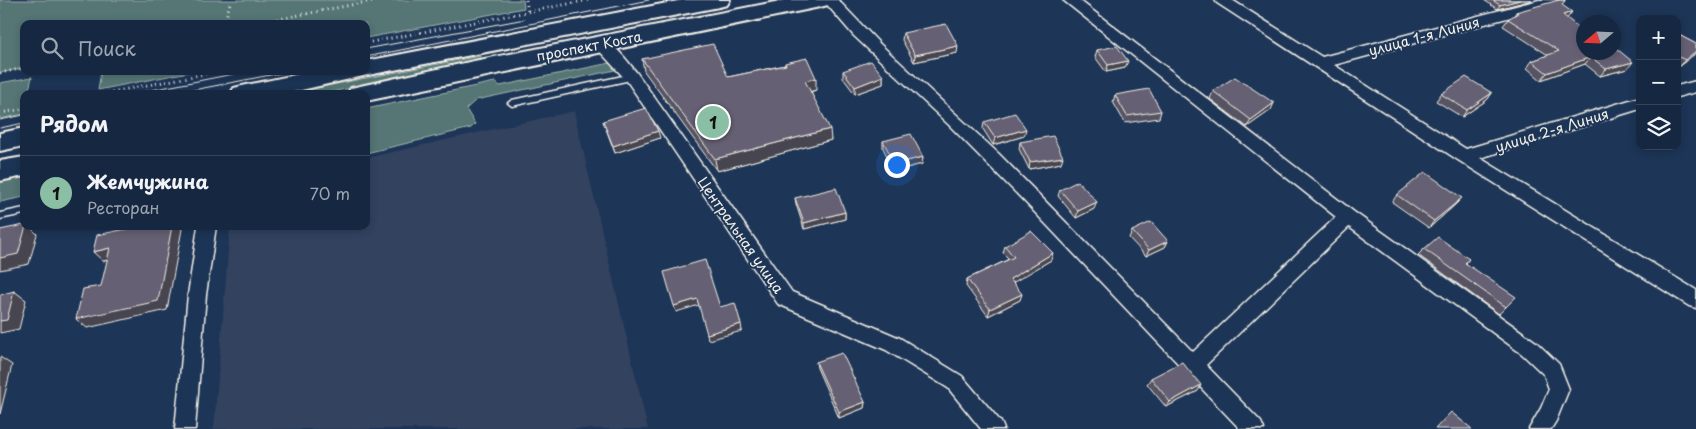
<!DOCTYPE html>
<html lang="ru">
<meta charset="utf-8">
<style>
:root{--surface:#162841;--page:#23344c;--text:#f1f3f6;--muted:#9ea6b1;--line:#35445a;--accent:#8abfa5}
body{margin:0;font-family:"Playpen Sans",sans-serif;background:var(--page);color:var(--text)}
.controls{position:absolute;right:15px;top:15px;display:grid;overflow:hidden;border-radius:10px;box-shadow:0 2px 8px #0003}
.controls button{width:45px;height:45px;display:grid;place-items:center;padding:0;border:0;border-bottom:1px solid var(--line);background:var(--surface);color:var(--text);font:25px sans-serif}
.compass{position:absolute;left:1576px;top:15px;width:45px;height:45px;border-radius:50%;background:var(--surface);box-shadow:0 2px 8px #0003;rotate:251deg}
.you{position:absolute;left:896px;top:164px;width:18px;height:18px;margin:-12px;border:4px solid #fff;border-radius:50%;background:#1a73e8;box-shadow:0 0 0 8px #1a73e833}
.badge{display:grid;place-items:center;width:32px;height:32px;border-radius:50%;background:var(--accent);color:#111;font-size:16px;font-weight:700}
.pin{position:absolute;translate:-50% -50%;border:2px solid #fff;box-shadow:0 1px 5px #0006}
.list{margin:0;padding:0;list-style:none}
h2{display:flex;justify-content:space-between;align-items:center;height:65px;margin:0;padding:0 20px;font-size:21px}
h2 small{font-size:16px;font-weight:400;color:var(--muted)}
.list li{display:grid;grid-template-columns:32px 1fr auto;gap:15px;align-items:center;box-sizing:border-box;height:75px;padding:0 20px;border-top:1px solid var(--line)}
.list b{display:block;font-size:19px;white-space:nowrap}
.list p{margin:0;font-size:16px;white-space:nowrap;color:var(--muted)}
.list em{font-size:16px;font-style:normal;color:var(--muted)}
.icon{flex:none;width:28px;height:28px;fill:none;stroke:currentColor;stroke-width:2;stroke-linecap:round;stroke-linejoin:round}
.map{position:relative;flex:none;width:1696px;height:429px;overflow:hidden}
.search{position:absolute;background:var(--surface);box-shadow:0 2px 8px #0003;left:20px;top:20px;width:350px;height:55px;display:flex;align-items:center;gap:12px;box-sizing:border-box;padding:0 18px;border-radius:10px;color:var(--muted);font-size:19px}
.panel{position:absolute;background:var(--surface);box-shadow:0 2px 8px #0003;left:20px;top:90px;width:350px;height:140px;border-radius:10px}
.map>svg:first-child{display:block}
.built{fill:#33425f}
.green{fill:#547675;stroke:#a4b4ae}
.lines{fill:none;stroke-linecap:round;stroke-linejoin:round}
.service-casing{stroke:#f4f1e8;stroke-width:3}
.minor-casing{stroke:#f4f1e8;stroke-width:3}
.primary-casing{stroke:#f4f1e8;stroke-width:4}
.path{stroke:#f4f1e8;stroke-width:3;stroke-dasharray:1 4;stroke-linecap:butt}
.service{fill:#1d3557;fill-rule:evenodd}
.minor{fill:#1d3557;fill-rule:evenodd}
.primary{fill:#1d3557;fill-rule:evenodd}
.tram{stroke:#f4f1e8;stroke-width:1}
.wall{fill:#575363;stroke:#f4f1e8}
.shaded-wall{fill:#474450;stroke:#f4f1e8}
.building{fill:#656173;stroke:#f4f1e8}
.labels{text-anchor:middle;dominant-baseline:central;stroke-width:4;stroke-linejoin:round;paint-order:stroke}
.street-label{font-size:14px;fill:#f4f1e8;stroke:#1d3557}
</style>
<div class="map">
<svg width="1696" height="429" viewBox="0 0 1696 429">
<rect width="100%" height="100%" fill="#1d3557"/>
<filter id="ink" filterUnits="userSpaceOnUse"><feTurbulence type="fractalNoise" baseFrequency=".02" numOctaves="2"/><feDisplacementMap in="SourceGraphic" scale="10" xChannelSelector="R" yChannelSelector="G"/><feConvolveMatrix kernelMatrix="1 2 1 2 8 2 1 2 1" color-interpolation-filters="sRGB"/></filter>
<g filter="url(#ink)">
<!-- built -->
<path class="built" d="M574 111 648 429H210L214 428 230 226H366V158Z"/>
<!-- green -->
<g class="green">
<path d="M0 0H523L524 8 366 38V24H24V68L0 73Z"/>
<path d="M480 56V61L322 94H285Z"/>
<path d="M610 63 615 65V70L476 100 466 109 475 124 471 128 366 153V109L495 82 500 86Z"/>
<path d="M101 71H194L98 90Z"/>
<path d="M32 77 28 94H24L23 114 0 119V83Z"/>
<path d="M24 172V197L0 202V177Z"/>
</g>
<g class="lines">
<!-- service casing -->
<g class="service-casing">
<g id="service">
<path d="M632 74 635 75 636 77 635 79 512 106 508 103 512 100Z"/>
<path d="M24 208V214L0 219V213Z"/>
</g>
</g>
<!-- minor casing -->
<g class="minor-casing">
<g id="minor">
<path d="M823 0H838L880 44 999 154 1193 352 1336 217 1063 0H1079L1354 212 1536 342 1559 364 1569 389 1556 421 1551 429H1529L1541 408 1549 389 1544 375 1522 354 1349 227 1206 365 1261 422 1264 429H1240L1025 202 949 125 854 36Z"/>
<path d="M1215 0H1232L1322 57 1539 0H1564L1562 3 1334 65 1466 149 1640 97V109L1480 158 1696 290V308L1689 306 1458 160 1217 3Z"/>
<path d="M600 39C615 43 627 61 637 73L792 292 900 338 962 376 1001 422 1004 429H981L948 388 886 350 778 304 627 81 593 44 595 40Z"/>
<path d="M1696 81V92L1677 97V86Z"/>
<path d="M198 226H216L206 295 195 429H175L188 295Z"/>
</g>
</g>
<!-- primary casing -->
<g class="primary-casing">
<g id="primary">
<path d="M683 0H730L727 5 719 7 363 76 284 94H230L234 88 242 86 314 71H366V61Z"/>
<path d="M785 0H831L828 5 820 7 366 101V94H347L351 88 474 61Z"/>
<path d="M24 128V146L0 151V133Z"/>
<path d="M24 157V176L0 181V161Z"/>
</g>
</g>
<!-- path -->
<g class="path">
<path d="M526 0 528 12"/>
<path d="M224 24 231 0"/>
<path d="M253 24 377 0"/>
<path d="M366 43 589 0"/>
<path d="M0 73 24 68"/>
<path d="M102 94 219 71"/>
<path d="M0 113 24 109"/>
</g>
<!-- service -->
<use href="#service" class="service"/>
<!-- minor -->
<use href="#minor" class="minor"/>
<!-- primary -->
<use href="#primary" class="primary"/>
<!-- tram -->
<g class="tram">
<path d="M366 49 525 19"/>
<path d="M366 57 649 0"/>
<path d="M131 94 249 71"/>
<path d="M173 94 291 71"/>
<path d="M0 120 24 115"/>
<path d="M0 128 24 123"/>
</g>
</g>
<!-- wall -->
<g class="wall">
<path d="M1484 0H1532L1497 9Z"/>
<path d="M1562 5 1567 19 1627 69 1600 76 1585 64 1541 80 1527 68 1532 61 1548 55 1503 26 1508 19 1513 17 1516 12Z"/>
<path d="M903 33 957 53 914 62 902 40Z"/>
<path d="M1677 34 1696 44V53L1678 67 1677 66Z"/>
<path d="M1097 50 1125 68 1106 72 1095 57Z"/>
<path d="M642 59 728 77 785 65V63L816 90 811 92 831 140 717 171 644 71Z"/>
<path d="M843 71 883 76V84L855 94 843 78Z"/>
<path d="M1213 91 1271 110 1247 127 1210 99Z"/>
<path d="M1492 93 1487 100 1462 117 1436 101 1441 94Z"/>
<path d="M1115 95 1161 111 1159 118 1125 123 1113 102Z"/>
<path d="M603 121 660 138 615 153Z"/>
<path d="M984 122 1024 136 993 145 983 129Z"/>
<path d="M883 141 923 157 922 164 894 171 883 148Z"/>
<path d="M1020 142 1061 163 1029 169 1019 149Z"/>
<path d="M1060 190 1094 209 1076 218 1058 196Z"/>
<path d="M1397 195 1456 204 1429 228 1392 202Z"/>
<path d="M795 198 845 212V219L804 229 796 204Z"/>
<path d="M1132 231 1168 241 1165 247 1146 256 1129 238Z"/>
<path d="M1005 246 1051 260 1013 282 1020 300 988 316 966 286 967 279 1009 259 1003 253Z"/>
<path d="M1424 249 1469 259 1466 263 1506 307 1499 314 1418 255Z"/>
<path d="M816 362 865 402 864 408 839 418 817 368Z"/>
<path d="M1151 378 1198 391 1166 407 1147 384Z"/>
</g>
<!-- shaded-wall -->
<g class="shaded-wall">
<path d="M1520 0H1532L1497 9 1500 5Z"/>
<path d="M1572 12 1566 20 1563 15Z"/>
<path d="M958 46 957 53 914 62 915 55Z"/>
<path d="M1696 51V53L1678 67 1685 60Z"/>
<path d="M1591 57 1585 64 1541 80 1547 73Z"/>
<path d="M1128 61 1125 68 1106 72 1108 65Z"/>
<path d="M1633 62 1627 69 1600 76 1606 69Z"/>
<path d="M883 76V84L855 94V87Z"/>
<path d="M816 78V90L805 93V81Z"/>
<path d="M1492 93 1487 100 1462 117 1467 110Z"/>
<path d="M1274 103 1271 110 1247 127 1251 120Z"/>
<path d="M830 129 831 140 717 171 715 159Z"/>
<path d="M1026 129 1024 136 993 145 995 138Z"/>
<path d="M658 131 660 138 615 153 613 146Z"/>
<path d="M923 157 922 164 894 171 895 164Z"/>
<path d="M1063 157 1061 163 1029 169 1030 162Z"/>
<path d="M1462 198 1456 204 1429 228 1434 221Z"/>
<path d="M1097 202 1094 209 1076 218 1078 211Z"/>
<path d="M845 212V219L804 229V223Z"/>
<path d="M26 226H29L37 234 29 264 0 270V258Z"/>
<path d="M172 226H179L182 229 167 310 87 328 76 319Z"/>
<path d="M1168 241 1165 247 1146 256 1149 250Z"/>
<path d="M110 248 120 258 103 261 93 252Z"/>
<path d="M1053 253 1051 260 1009 285 1010 279Z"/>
<path d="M14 291 26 300 19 329 0 333V321Z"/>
<path d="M1022 294 1020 300 988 316 990 309Z"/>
<path d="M697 299 699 305 676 312 674 306Z"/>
<path d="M741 324 742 331 708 340 707 334Z"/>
<path d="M0 357 12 365 0 414Z"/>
<path d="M1201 385 1198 391 1166 407 1170 402Z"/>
<path d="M865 402 864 408 839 418V412Z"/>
</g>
<!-- building -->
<g class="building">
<path d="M1492 0H1520L1500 5Z"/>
<path d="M1559 0H1565L1562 5 1572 12 1563 15 1584 32V52H1614V50L1617 49 1633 62 1606 69 1591 57 1547 73 1532 61 1559 51 1508 19 1518 13 1516 12Z"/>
<path d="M946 24 958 46 915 55 903 33Z"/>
<path d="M1677 34 1696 44V51L1685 60 1677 56Z"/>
<path d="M713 44 728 77 786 65 785 63 807 58 816 78 805 81 830 129 715 159 642 59Z"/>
<path d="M1117 46 1128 61 1108 65 1097 50Z"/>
<path d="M871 61 883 76 855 87 843 71Z"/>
<path d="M1235 77 1274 103 1251 120 1213 91Z"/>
<path d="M1466 77 1492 93 1467 110 1441 94Z"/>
<path d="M1149 89 1161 111 1127 116 1115 95Z"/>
<path d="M646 108 658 131 613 146 603 121Z"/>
<path d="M1015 113 1026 129 995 138 984 122Z"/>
<path d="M911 134 923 157 895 164 883 141Z"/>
<path d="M1053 136 1063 157 1030 162 1020 142Z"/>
<path d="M1425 172 1462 198 1434 221 1397 195Z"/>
<path d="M1078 181 1097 202 1078 211 1060 190Z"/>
<path d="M836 188 845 212 804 223 795 198Z"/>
<path d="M1151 222 1168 241 1149 250 1132 231Z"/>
<path d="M24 225V226H26L18 254 0 258V230Z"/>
<path d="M141 226H172L158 301 76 319 83 289 101 286 110 248 93 252 97 235Z"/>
<path d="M1031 231 1053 253 1010 279 1022 294 990 309 967 279 1014 257 1005 246Z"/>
<path d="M1438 237 1469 259 1465 263 1516 297 1506 307 1424 249Z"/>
<path d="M705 260 720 307 735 303 741 324 707 334 697 299 674 306 664 272Z"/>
<path d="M14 291 7 320 0 321V295Z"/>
<path d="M842 353 865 402 839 412 816 362Z"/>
<path d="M1182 362 1201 385 1170 402 1151 378Z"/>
<path d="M1451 412 1472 429H1435Z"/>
</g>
</g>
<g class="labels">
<!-- street labels -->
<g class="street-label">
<text transform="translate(1424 36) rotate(-15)">улица 1-я Линия</text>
<text transform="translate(589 46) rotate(-11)">проспект Коста</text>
<text transform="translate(1552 130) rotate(-17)">улица 2-я Линия</text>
<text transform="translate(741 235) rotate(55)">Центральная улица</text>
</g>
</g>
</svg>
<div class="controls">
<button>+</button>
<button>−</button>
<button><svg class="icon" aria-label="layers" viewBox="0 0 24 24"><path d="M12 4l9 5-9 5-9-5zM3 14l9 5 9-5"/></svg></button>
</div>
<svg class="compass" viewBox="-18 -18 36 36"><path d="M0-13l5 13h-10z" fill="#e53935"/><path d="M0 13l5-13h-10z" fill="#9ea6b1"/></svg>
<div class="you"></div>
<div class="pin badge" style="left:713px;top:122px">1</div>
<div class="search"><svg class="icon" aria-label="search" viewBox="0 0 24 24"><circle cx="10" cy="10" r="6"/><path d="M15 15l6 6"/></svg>Поиск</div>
<section class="panel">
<h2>Рядом<small></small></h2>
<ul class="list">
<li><span class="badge">1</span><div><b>Жемчужина</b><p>Ресторан</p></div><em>70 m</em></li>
</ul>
</section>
</div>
